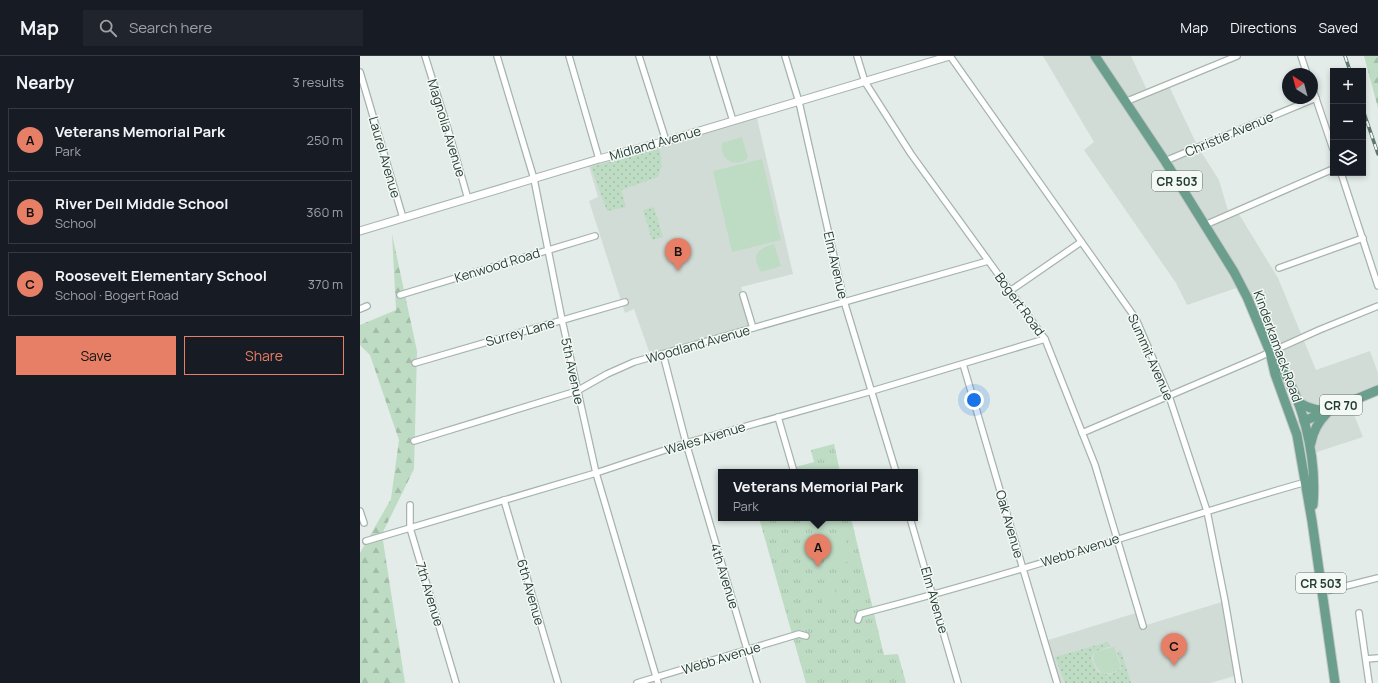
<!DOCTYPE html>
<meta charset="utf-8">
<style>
:root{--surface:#171b24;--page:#20242c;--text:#f1f3f6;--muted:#9ea1a6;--line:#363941;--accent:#e77f66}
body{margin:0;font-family:Manrope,sans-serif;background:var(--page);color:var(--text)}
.controls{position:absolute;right:12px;top:12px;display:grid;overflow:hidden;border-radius:0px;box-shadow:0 2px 6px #0003}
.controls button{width:36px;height:36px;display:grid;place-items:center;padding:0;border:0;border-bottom:1px solid var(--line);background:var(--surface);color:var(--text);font:20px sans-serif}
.compass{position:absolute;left:922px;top:12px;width:36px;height:36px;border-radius:50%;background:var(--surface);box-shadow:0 2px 6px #0003;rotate:324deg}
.you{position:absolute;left:614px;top:344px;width:14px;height:14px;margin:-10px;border:3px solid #fff;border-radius:50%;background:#1a73e8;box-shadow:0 0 0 6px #1a73e833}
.badge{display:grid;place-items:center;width:26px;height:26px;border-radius:50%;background:var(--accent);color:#111;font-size:13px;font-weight:700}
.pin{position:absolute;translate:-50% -33px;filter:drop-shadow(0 1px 2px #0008)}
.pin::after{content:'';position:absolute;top:21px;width:14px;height:12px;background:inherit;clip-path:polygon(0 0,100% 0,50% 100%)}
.popup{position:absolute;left:358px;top:413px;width:200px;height:52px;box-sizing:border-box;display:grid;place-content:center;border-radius:0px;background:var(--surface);filter:drop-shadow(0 1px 3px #0005);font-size:13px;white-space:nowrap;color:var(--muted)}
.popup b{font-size:15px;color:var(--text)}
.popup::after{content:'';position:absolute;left:50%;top:100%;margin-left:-8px;border:8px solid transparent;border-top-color:var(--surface)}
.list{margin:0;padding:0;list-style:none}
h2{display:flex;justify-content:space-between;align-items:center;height:52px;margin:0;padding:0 16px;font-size:17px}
h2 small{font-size:13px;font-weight:400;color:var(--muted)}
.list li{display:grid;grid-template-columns:26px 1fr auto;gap:12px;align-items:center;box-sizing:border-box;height:64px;margin:0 8px 8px;padding:0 8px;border:1px solid var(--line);border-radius:0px}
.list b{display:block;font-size:15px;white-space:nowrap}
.list p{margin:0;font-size:13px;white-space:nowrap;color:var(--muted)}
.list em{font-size:13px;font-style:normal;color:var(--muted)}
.actions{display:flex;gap:8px;padding:12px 16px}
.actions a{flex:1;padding:9px 0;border:1px solid var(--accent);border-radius:0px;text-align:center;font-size:14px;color:var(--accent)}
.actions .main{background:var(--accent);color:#111}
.icon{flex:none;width:22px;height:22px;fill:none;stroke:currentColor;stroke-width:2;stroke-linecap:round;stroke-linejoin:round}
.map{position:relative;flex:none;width:1018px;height:627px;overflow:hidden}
header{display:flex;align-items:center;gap:24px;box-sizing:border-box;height:56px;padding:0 20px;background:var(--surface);border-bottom:1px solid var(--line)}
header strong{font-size:19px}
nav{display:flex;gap:22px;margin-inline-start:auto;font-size:14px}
.search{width:280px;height:36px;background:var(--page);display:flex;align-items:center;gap:10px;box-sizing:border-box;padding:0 14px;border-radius:0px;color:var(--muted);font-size:15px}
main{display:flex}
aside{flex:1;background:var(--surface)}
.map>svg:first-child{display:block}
.built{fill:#d2dcd7}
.grass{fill:url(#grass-dots)}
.forest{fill:url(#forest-firs)}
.park{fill:url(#park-tufts)}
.pitch{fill:#bedbc4}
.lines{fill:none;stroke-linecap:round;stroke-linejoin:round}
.minor-casing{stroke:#a6b4ae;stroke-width:8}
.tertiary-casing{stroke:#a6b4ae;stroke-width:9}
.primary-casing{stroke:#c2c8c6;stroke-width:11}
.minor{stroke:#fff;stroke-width:5.5}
.tertiary{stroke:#fff;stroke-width:7}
.primary{stroke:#6c9e8e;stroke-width:9}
.rail-casing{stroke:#5f776f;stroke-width:3.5}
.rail{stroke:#f4f9f6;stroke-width:2;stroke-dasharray:6;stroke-linecap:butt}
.labels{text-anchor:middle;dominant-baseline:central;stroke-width:3;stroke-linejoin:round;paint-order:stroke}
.shield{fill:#f4f9f6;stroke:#62756e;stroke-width:1}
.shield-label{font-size:12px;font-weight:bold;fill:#243c34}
.street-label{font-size:13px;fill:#243c34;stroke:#f4f9f6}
</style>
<header>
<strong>Map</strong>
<div class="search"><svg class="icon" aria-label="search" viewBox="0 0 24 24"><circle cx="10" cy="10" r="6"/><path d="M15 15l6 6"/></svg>Search here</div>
<nav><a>Map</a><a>Directions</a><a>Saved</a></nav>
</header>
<main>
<aside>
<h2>Nearby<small>3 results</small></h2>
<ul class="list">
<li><span class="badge">A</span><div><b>Veterans Memorial Park</b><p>Park</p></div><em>250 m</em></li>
<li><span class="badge">B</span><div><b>River Dell Middle School</b><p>School</p></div><em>360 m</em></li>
<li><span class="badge">C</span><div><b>Roosevelt Elementary School</b><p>School · Bogert Road</p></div><em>370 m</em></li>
</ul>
<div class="actions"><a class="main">Save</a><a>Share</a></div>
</aside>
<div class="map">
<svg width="1018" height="627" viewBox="0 0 1018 627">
<defs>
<pattern id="grass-dots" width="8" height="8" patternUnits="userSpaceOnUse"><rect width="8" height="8" fill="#bedbc4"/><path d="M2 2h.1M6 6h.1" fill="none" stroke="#a3bda9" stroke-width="1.8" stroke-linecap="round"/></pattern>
<pattern id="forest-firs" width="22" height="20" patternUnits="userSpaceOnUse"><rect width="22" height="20" fill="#bedbc4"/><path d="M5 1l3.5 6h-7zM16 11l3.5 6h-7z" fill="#a3bda9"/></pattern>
<pattern id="park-tufts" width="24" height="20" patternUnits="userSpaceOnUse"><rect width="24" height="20" fill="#bedbc4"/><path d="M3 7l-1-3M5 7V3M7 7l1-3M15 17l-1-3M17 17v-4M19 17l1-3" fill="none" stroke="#a3bda9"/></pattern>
</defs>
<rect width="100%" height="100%" fill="#e3ece8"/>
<!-- built -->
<g class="built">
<path d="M683 0H771L788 36 808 28 838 91 859 124 869 158 877 155 918 222 956 314 1010 295 1018 317V334L989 346 1003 381 951 398 961 362 936 344 882 230 827 249 816 227 724 94 734 86Z"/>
<path d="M397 62 433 218 381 231 393 272 291 301 274 253 265 257 229 145 238 141 228 107Z"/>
<path d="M865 545 878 619 850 627H697L685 585 779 556 783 570Z"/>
</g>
<!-- grass -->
<g class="grass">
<path d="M299 92C302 103 303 110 298 121L261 134 266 151 247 155 231 111Z"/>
<path d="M294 151 303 181 292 184 283 154Z"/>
<path d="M748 586 750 590 734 596 731 602 737 616 750 619 762 612 757 596 761 595 771 627H705L695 601Z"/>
</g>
<!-- forest -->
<g class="forest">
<path d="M1004 0H1018V52Z"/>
<path d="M32 178 57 295 54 413 22 478 45 627H0V497L31 443 39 384 10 299 0 289V269L36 254Z"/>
</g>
<!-- park -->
<g class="park">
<path d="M474 388 480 416H418L454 406 451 394Z"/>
<path d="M399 462H491L524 599 538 598 546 627H446Z"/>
</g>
<!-- pitch -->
<g class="pitch">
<path d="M382 81 388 102C376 113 359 104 362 87Z"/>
<path d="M402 103 421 184 372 196 353 115Z"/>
<path d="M414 188 421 210 401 216C391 199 397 193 414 188Z"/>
<path d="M485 482 491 505 468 511C463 489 462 487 485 482Z"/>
<path d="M473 527 479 549 464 553 458 531Z"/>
<path d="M754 591 761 611C756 617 750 618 742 617 736 611 731 605 735 596Z"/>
</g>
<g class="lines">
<!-- minor casing -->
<g class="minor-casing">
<g id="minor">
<path d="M65 0 87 70 108 143"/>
<path d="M137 0 174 123 202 264 236 417 298 627"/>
<path d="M209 0 239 103"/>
<path d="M279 0 306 85"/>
<path d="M353 0 373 65"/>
<path d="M425 0 439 46 484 245 536 416"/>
<path d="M497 0 505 26 551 98 685 283 735 409 783 570"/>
<path d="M590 0 776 263 809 340 847 455 865 545 879 627"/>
<path d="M941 0 947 18"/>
<path d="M0 16 43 162"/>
<path d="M952 31 973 93"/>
<path d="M765 46 877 0"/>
<path d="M805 105 956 42"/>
<path d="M981 117 1018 230"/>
<path d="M845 169 973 113"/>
<path d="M919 212 1003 182"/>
<path d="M650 235 721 186"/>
<path d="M40 239 235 180"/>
<path d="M383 239 393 272"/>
<path d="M0 253 7 250"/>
<path d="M303 298 326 387 397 627"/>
<path d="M55 307 265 246"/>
<path d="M603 308 663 513 697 627"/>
<path d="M418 361 434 416"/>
<path d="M722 377 895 303 959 274 1018 250"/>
<path d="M54 385 217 335 247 318 274 306 628 205"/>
<path d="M144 444 198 627"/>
<path d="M50 449V472L96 627"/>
<path d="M0 455 4 467"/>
<path d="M550 462 598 627"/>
<path d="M6 485 236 417 326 387 512 335 685 283"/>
<path d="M962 536 1018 522"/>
<path d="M999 557 1009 627"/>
<path d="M498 564 500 558C554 544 608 529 661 513 756 485 850 453 946 426"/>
<path d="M1006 603 1018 602"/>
<path d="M277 627 439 578 446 580"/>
</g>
</g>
<!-- tertiary casing -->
<g class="tertiary-casing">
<path id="tertiary" d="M0 175 239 103 306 85 590 0"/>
</g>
<!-- primary casing -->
<g class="primary-casing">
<g id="primary">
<path d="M735 0 805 105 874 216 887 241 910 296 915 318 937 379 952 465 975 627"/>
<path d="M912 299C943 337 957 401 953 449"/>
<path d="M936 344C945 351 954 355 966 354"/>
<path d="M944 365 1018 334"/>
<path d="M951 387C953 375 958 366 967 357"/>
</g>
</g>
<!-- minor -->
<use href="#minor" class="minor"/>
<!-- tertiary -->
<use href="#tertiary" class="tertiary"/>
<!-- primary -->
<use href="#primary" class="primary"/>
<!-- rail casing -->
<g class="rail-casing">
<g id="rail">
<path d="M985 0 990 15"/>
<path d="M1003 54 1018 98"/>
</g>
</g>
<!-- rail -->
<use href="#rail" class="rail"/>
</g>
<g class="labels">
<!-- shield labels -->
<g class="shield">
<rect x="792" y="115" width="50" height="20" rx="3"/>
<rect x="960" y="339" width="42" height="20" rx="3"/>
<rect x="936" y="517" width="50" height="20" rx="3"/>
</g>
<g class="shield-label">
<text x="817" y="125">CR 503</text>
<text x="981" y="349">CR 70</text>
<text x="961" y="527">CR 503</text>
</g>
<!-- street labels -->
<g class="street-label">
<text transform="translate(87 72) rotate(73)">Magnolia Avenue</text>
<text transform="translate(869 78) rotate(-23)">Christie Avenue</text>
<text transform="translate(295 87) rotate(-16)">Midland Avenue</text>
<text transform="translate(25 101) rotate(74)">Laurel Avenue</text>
<text transform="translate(137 209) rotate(-17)">Kenwood Road</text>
<text transform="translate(476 209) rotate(77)">Elm Avenue</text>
<text transform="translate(660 248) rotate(54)">Bogert Road</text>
<text transform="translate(160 276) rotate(-16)">Surrey Lane</text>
<text transform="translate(338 288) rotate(-16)">Woodland Avenue</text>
<text transform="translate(918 290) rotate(70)">Kinderkamack Road</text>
<text transform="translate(791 301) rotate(66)">Summit Avenue</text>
<text transform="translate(213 315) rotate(78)">5th Avenue</text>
<text transform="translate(345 382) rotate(-17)">Wales Avenue</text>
<text transform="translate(650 468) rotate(74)">Oak Avenue</text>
<text transform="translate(720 494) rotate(-18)">Webb Avenue</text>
<text transform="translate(365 520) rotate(73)">4th Avenue</text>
<text transform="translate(171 536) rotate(74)">6th Avenue</text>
<text transform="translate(70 538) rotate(73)">7th Avenue</text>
<text transform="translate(575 544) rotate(74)">Elm Avenue</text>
<text transform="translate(361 602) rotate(-17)">Webb Avenue</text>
</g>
</g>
</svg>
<div class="controls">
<button>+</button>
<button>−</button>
<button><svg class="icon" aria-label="layers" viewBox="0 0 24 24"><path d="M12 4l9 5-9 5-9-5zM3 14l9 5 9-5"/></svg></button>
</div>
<svg class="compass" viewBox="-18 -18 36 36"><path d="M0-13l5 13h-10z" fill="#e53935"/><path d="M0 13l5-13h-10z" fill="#9ea1a6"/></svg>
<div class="you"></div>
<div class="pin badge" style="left:458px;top:511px">A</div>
<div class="popup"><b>Veterans Memorial Park</b>Park</div>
<div class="pin badge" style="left:318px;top:215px">B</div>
<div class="pin badge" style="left:814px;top:610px">C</div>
</div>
</main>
